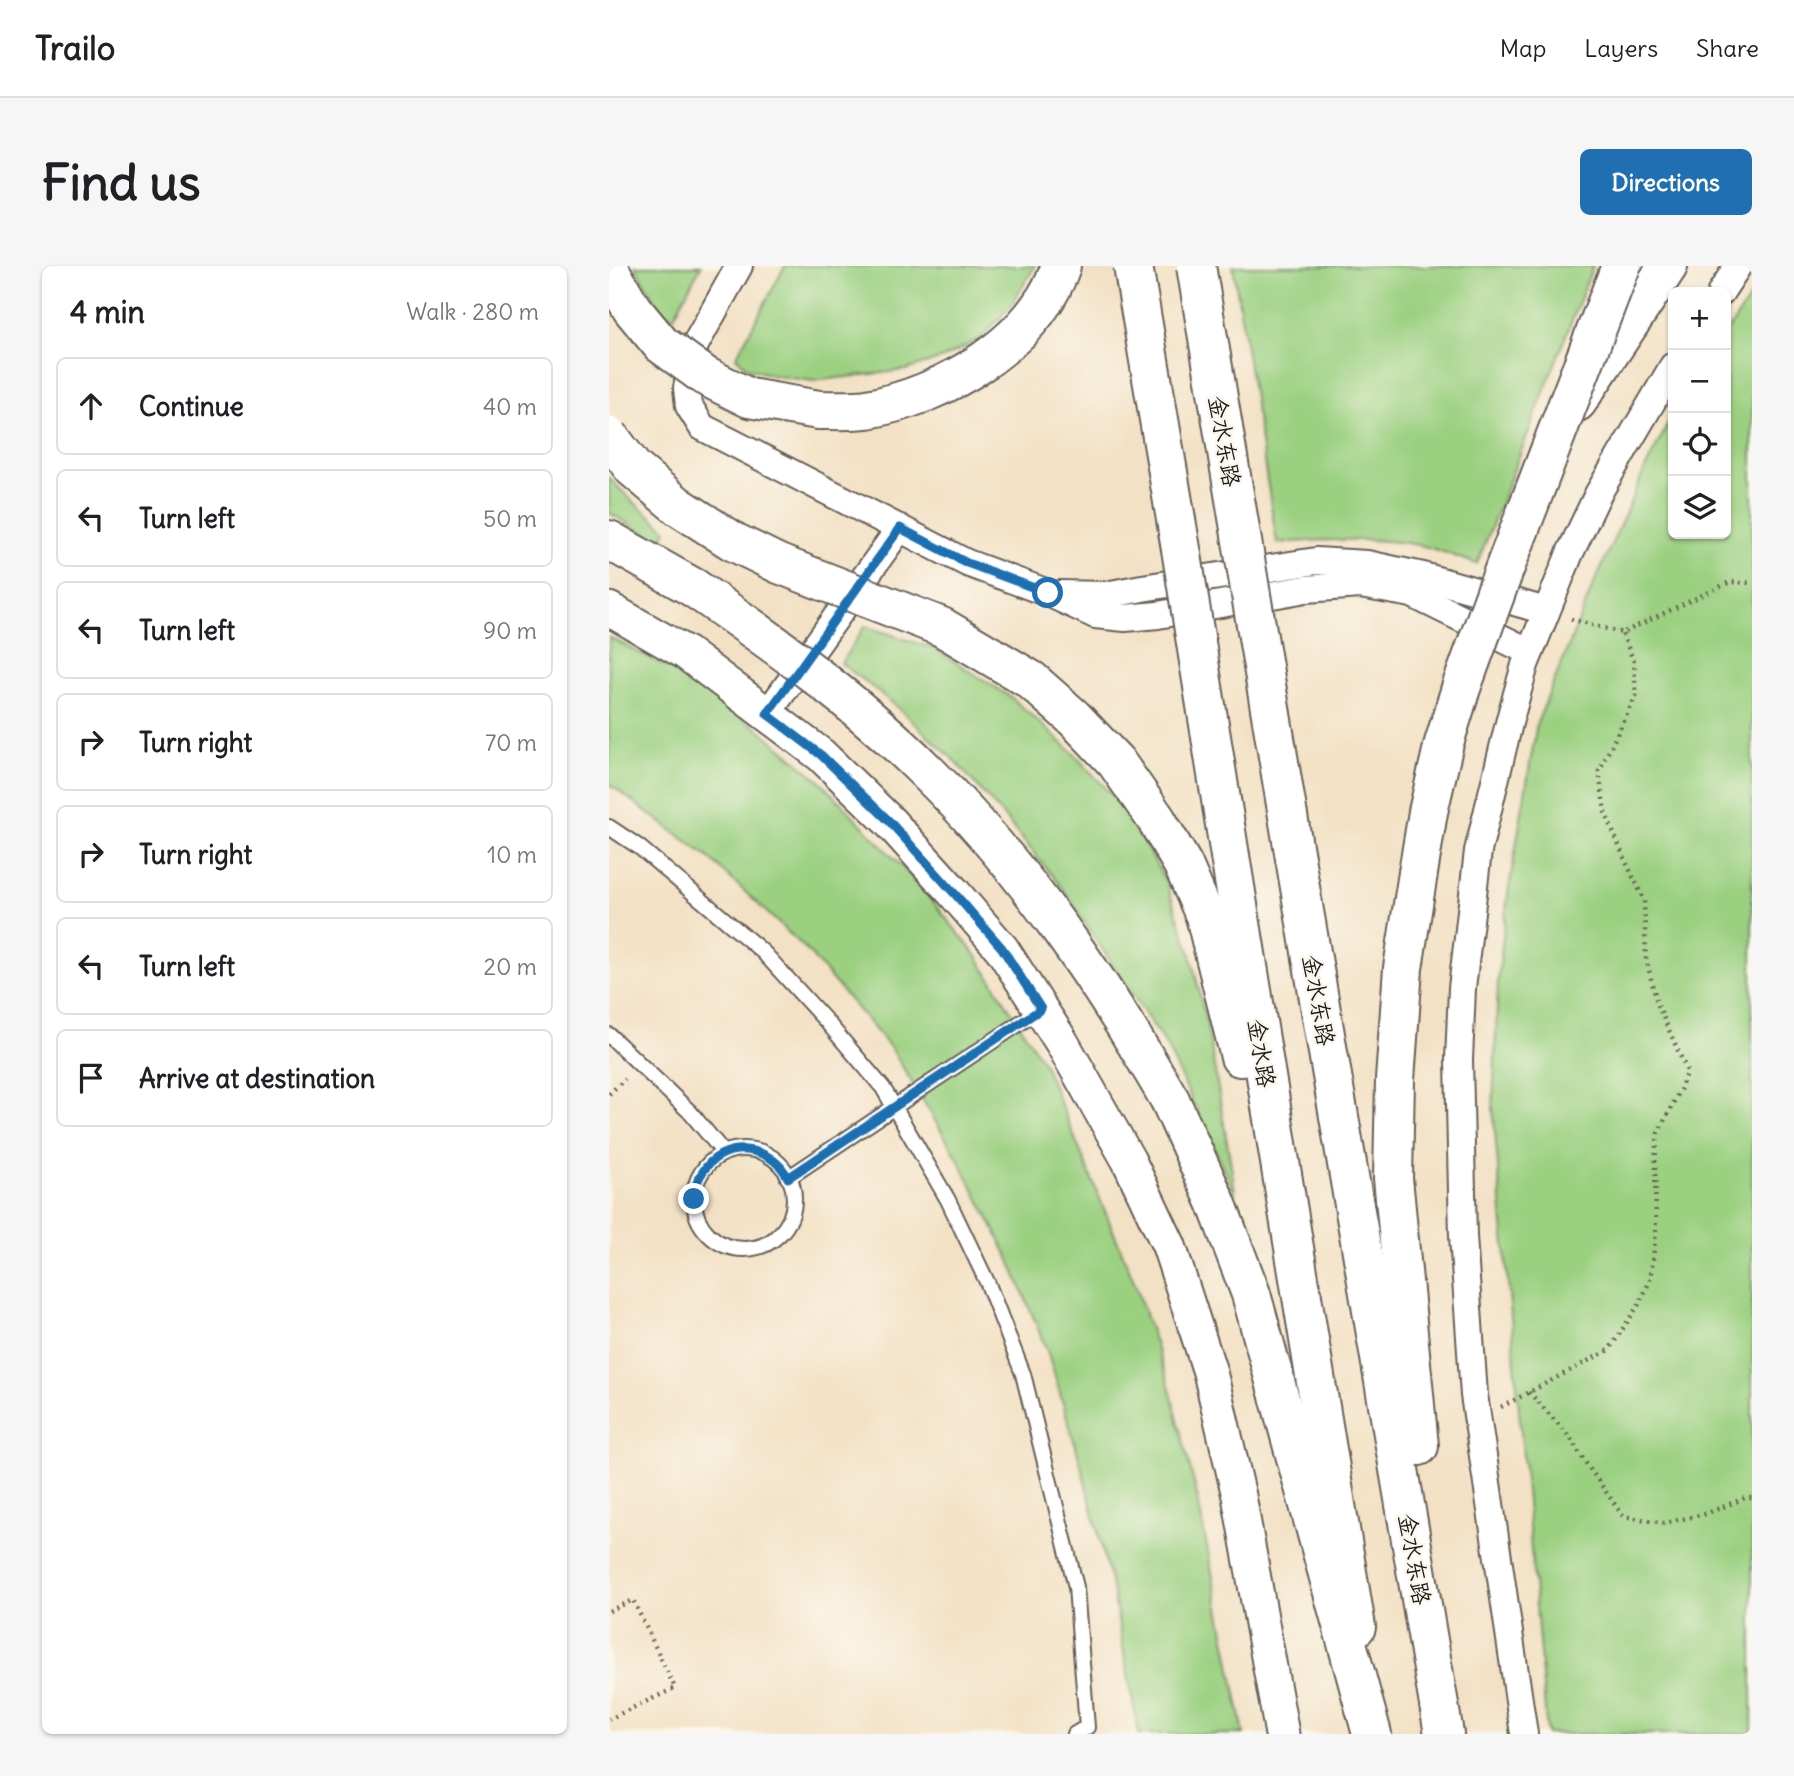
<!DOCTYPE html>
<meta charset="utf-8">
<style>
:root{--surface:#fff;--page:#f6f6f6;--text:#202124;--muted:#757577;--line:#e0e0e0;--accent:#1f6fb2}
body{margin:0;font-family:Delius,"LXGW WenKai TC",sans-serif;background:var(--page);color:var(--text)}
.controls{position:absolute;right:21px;top:21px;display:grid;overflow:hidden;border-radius:10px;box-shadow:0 2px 5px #0004}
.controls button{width:63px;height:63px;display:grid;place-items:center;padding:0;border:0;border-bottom:2px solid var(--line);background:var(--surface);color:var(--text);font:35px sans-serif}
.stop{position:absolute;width:21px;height:21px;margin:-16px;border:5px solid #1f6fb2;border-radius:50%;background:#fff}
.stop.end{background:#1f6fb2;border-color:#fff;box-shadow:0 2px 7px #0008}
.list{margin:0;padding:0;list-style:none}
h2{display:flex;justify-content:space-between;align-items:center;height:91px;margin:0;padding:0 28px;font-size:30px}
h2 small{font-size:23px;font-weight:400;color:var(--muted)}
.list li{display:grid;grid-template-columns:46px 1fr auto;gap:21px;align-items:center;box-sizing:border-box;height:98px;margin:0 14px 14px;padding:0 14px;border:2px solid var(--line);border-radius:10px}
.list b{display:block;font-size:26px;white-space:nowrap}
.list em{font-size:23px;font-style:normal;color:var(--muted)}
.icon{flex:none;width:38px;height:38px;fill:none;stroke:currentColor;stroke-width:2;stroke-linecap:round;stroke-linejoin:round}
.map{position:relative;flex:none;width:1143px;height:1468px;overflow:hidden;border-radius:10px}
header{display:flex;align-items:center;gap:42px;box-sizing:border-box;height:98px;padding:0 35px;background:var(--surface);border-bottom:2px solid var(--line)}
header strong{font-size:33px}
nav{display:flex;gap:38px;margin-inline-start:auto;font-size:24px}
.intro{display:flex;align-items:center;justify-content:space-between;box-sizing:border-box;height:168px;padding:0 42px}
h1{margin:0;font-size:49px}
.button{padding:18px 32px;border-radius:10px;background:var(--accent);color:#fff;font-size:24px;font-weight:700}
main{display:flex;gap:42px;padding:0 42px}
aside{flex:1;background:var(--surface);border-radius:10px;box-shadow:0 2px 5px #0004}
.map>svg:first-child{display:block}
.green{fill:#9bd081;stroke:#5c764e;stroke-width:2}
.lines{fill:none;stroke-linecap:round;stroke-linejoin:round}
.service-casing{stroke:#676157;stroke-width:18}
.minor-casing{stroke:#676157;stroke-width:30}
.tertiary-casing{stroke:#676157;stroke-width:37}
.primary-casing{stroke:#676157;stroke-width:42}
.trunk-casing{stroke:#676157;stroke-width:42}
.path{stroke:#676157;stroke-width:4.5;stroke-dasharray:2 5;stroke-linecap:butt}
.service{stroke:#fff;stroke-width:14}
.minor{stroke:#fff;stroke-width:26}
.tertiary{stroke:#fff;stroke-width:33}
.primary{stroke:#fff;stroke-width:38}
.trunk{stroke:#fff;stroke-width:38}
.primary-bridge-casing{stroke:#676157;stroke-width:42;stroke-linecap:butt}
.trunk-bridge-casing{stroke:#676157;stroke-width:42;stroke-linecap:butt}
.primary-bridge{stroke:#fff;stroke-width:38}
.trunk-bridge{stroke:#fff;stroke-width:38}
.route{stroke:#1f6fb2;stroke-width:9}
.labels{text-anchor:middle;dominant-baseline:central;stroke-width:5;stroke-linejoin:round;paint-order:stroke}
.street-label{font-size:23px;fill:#1c1c1c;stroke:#fbf7ec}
</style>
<header>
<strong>Trailo</strong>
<nav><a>Map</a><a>Layers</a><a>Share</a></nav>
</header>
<div class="intro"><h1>Find us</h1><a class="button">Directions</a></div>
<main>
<aside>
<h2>4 min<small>Walk · 280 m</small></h2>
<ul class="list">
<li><svg class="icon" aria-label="ahead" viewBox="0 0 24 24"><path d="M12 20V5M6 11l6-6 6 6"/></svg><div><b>Continue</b></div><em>40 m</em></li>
<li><svg class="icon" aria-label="left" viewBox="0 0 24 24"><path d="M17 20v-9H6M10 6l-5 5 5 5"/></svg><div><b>Turn left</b></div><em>50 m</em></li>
<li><svg class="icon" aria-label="left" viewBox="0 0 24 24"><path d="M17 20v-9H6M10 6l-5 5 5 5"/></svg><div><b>Turn left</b></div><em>90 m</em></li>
<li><svg class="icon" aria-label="right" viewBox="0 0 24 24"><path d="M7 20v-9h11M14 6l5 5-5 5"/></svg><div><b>Turn right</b></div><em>70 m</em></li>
<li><svg class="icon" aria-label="right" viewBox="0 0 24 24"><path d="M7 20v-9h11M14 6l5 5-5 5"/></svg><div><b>Turn right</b></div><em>10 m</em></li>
<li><svg class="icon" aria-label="left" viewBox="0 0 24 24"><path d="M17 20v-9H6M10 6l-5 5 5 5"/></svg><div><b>Turn left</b></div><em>20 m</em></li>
<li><svg class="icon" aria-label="arrive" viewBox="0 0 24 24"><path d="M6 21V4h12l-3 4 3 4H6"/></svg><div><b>Arrive at destination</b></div></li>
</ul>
</aside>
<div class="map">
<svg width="1143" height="1468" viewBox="0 0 1143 1468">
<rect width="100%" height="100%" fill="#fbf7ec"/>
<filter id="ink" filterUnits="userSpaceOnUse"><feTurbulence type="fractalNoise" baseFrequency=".0143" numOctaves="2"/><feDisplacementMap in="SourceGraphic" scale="14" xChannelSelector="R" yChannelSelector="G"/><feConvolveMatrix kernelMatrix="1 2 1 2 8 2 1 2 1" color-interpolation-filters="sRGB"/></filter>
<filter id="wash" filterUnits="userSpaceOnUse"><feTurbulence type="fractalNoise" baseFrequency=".00686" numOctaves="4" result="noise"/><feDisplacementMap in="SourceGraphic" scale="28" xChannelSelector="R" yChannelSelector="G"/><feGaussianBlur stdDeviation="1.57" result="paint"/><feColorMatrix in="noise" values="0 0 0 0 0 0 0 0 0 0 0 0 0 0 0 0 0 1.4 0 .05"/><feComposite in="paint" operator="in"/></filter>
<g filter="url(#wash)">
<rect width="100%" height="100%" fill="#f3e1c5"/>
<!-- green -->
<g class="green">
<path d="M26 0H92L64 52 51 43Z"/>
<path d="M176 0H426L402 40 371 73 334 92 297 104 204 115 167 110 138 102 127 91Z"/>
<path d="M624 0H984L868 298C849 292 830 283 810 279 763 271 716 274 668 277Z"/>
<path d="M1143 29V1468H938L884 842 889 714 899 628 928 457 984 320 1036 203 1064 148V268H1117V67Z"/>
<path d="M0 212 20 232 58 264 51 275 0 247Z"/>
<path d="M256 360 326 383 403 432 463 486 517 544 557 616 582 689 599 764 627 929 558 781 451 619 398 554 345 494 286 439 232 397Z"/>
<path d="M0 371 64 404 151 464 212 516 313 622 367 689 435 798 525 1015 560 1119 587 1225 635 1468H530L503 1322 471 1195 439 1087 400 992 347 889 282 782 196 682 98 590 0 518Z"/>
</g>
</g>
<g filter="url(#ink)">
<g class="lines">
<!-- service casing -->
<g class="service-casing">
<g id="service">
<path d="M0 561 30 581 154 686 217 755 274 822 339 934 379 1018 414 1108 467 1321 478 1461 466 1468"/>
<path d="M0 769 81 846 115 887"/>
<circle cx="135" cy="933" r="50"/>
<path d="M179 912 432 743"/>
</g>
</g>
<!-- minor casing -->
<g class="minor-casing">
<g id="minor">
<path d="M130 0 86 79 78 122 80 140 93 161 358 297 439 327 486 349 516 352 549 349 697 323 751 319 803 328 921 386"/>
<path d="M1112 26 1129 0"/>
<path d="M451 328 497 329 533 322 707 295 758 298 814 310 937 345"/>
<path d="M158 448 291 262"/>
<path d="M915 1468 865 1129 854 970 850 794 853 722 860 663 869 585 901 453 916 399 961 287 989 228 1064 100"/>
</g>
</g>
<!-- tertiary casing -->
<g class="tertiary-casing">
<path id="tertiary" d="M0 343 77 387 212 489 280 555 346 628 393 683 452 775 520 895 560 980 601 1106 630 1230 673 1468"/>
</g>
<!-- primary casing -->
<g class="primary-casing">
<g id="primary">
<path d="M968 136 1059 0"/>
<path d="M210 144C226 144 243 145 258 143 335 130 426 76 452 0"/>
<path d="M547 553 574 599 596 650 631 791"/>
<path d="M621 590 747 1361"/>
<path d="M686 592 835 1468"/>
<path d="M809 607 794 702 786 814 784 912 810 1180"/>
</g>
</g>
<!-- trunk casing -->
<g class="trunk-casing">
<g id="trunk">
<path d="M0 274 85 322"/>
<path d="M561 834 607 936 642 1028 763 1468"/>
</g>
</g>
<!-- path -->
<g class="path">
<path d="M962 353 1013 367 1121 316 1143 317"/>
<path d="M0 828 16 813"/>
<path d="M920 1126 960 1170 976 1196 1014 1250 1055 1257 1096 1248 1136 1232H1143"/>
<path d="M892 1141 1000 1084 1030 1038 1041 1015 1047 967 1046 894 1049 867 1071 824 1078 805 1048 737 1037 692 1035 634 1016 594 996 546 990 505 1027 430 1025 396 1013 367"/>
<path d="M0 1345 24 1334 66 1422 0 1453"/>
</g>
<!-- service -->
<use href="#service" class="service"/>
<!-- minor -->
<use href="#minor" class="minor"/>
<!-- tertiary -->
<use href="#tertiary" class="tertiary"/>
<!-- primary -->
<use href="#primary" class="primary"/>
<!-- trunk -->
<use href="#trunk" class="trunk"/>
<!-- primary-bridge casing -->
<g class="primary-bridge-casing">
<g id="primary-bridge">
<path d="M524 0 573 289 621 590"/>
<path d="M587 0 686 592"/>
<path d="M0 3 23 43 52 78 96 110 140 132 210 144"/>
<path d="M0 170 24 202 69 240 125 276 170 298 333 361 422 414 465 452 507 496 547 553"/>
<path d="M809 607 819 546 835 477 852 422 895 304 1012 0"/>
</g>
</g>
<!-- trunk-bridge casing -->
<g class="trunk-bridge-casing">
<path id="trunk-bridge" d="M85 322C167 378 248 436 318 506 416 602 493 717 561 834"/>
</g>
<!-- primary-bridge -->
<use href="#primary-bridge" class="primary-bridge"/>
<!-- trunk-bridge -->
<use href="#trunk-bridge" class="trunk-bridge"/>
</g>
</g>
<g class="lines" filter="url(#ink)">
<!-- route -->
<path class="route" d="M85 933C86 924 87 915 93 907 113 873 162 878 179 912L432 743 393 682 346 628 280 555 212 489 158 448 291 262 358 297 439 327"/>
</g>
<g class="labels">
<!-- street labels -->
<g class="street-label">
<text transform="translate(616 175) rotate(80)">金水东路</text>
<text transform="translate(710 734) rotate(80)">金水东路</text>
<text transform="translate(653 787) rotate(81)">金水路</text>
<text transform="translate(806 1293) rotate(80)">金水东路</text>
</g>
</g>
</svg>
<div class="controls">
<button>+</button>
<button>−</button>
<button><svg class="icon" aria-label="locate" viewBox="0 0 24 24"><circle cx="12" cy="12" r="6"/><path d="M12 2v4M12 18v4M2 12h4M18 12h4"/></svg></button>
<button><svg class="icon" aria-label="layers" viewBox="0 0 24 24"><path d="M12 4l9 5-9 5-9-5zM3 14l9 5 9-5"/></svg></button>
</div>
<div class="stop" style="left:439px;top:327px"></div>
<div class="stop end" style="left:85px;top:933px"></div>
</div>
</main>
